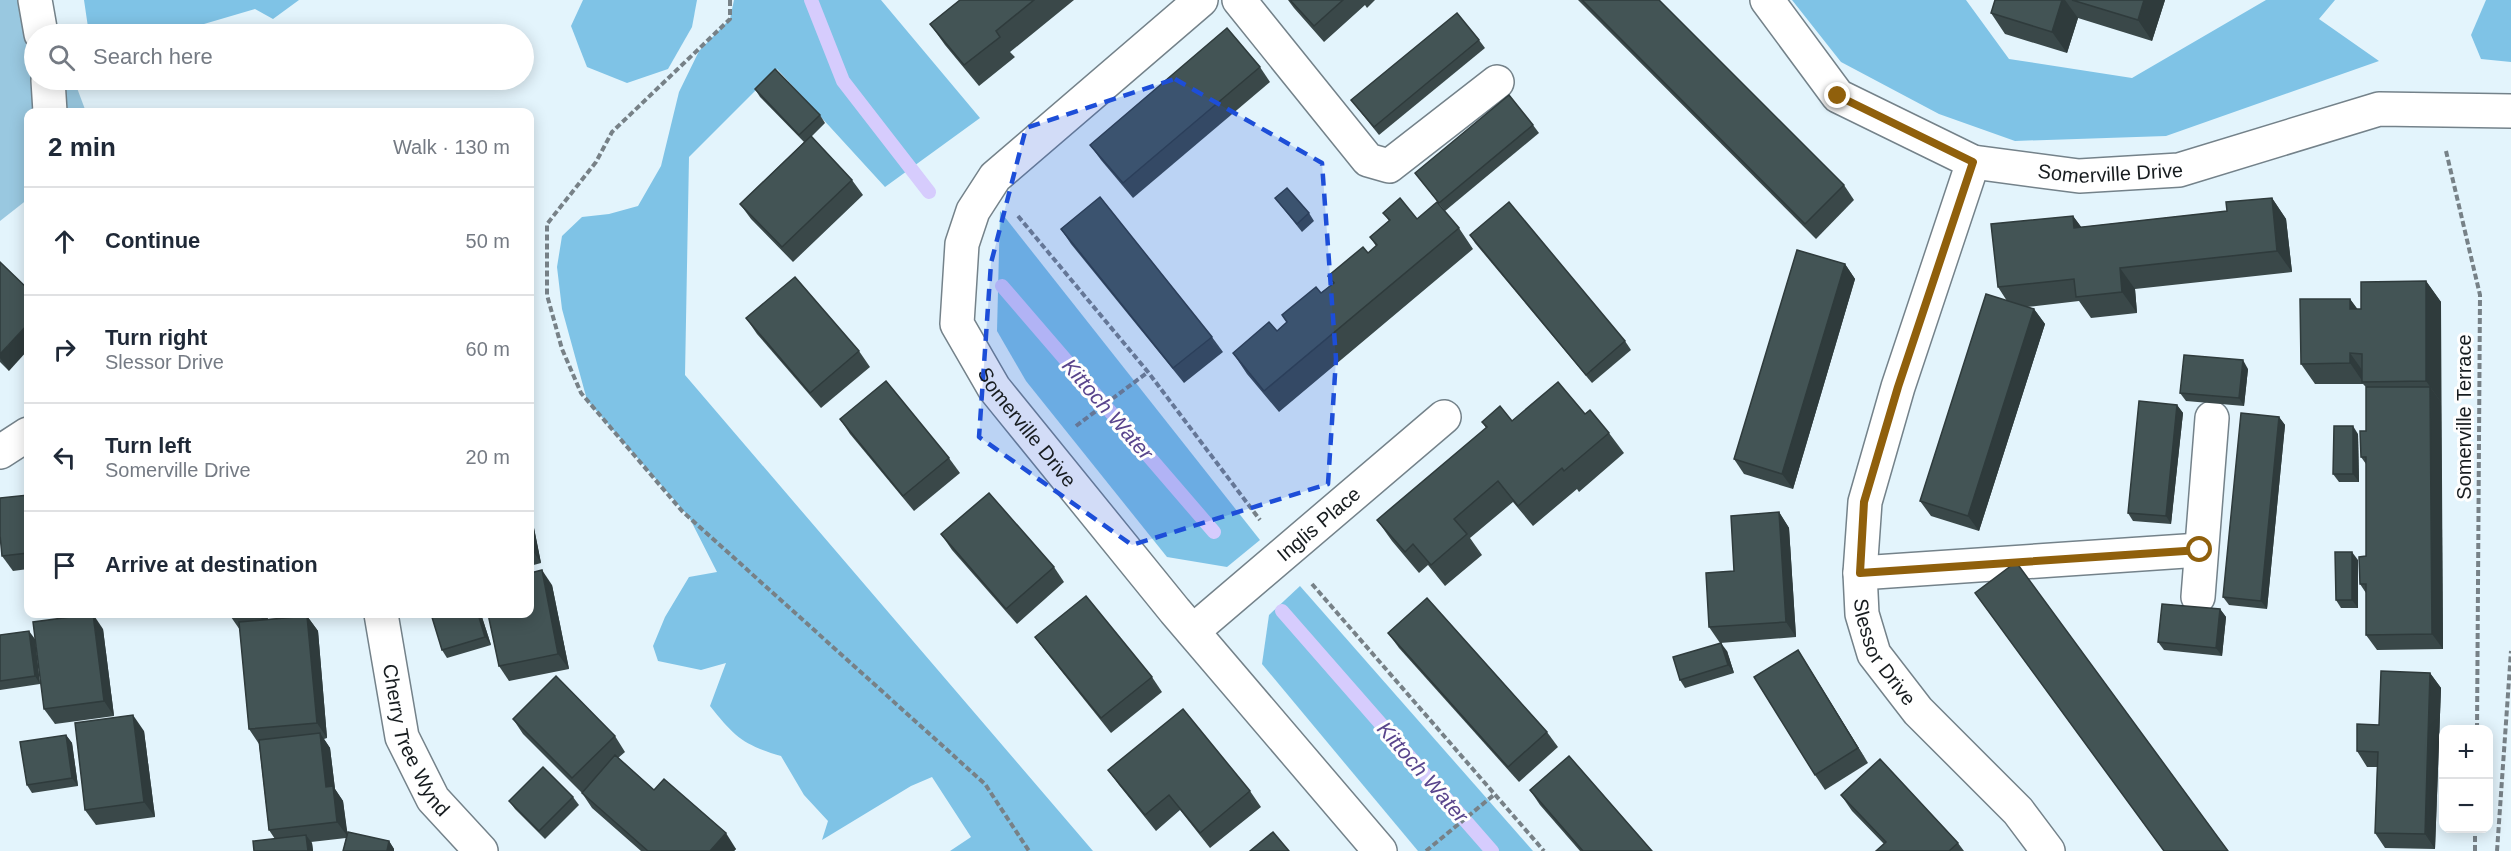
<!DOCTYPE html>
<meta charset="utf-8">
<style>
:root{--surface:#fff;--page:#f2f2f3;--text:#1f2937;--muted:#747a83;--line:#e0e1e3}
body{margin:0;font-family:Helvetica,sans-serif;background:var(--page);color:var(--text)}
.controls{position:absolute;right:18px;bottom:18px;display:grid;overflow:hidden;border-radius:12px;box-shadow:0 3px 15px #0003}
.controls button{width:54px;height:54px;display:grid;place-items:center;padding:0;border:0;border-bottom:2px solid var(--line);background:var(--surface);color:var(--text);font:30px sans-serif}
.stop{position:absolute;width:18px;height:18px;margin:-14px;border:4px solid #90600c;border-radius:50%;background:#fff}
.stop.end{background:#90600c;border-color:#fff;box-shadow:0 2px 6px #0008}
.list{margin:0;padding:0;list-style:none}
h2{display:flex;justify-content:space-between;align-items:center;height:78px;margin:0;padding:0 24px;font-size:26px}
h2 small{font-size:20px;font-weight:400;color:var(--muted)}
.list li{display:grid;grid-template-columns:39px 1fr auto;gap:18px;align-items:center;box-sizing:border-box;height:108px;padding:0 24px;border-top:2px solid var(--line)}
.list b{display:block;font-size:22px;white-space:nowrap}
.list p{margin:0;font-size:20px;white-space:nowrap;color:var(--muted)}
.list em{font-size:20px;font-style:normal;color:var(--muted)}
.icon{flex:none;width:33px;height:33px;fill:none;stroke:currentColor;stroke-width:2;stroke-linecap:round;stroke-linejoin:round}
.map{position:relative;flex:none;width:2511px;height:851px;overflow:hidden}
.search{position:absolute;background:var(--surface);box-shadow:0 3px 15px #0003;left:24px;top:24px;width:510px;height:66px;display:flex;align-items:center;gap:15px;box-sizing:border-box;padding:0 21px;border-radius:33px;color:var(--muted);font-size:22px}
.panel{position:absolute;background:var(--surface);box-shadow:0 3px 15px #0003;left:24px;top:108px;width:510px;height:510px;border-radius:12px}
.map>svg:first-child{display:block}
.green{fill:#99c8e0}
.forest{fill:#7fc3e6}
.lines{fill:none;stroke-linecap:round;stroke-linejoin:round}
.stream{stroke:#d6ccfd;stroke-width:14}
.minor-casing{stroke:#74828a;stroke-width:36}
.path{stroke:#778187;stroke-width:4;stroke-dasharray:6 3;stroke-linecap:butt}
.minor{stroke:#fff;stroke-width:33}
.wall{fill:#3a4849}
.shaded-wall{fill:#2f3b3c}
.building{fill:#435455;stroke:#2f3b3c;stroke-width:1.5}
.route{stroke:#90600c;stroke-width:8}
.marked{fill:#1d4ed8;fill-opacity:0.2;stroke:#1d4ed8;stroke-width:4.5;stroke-dasharray:12 8;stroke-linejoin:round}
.labels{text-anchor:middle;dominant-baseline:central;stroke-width:6;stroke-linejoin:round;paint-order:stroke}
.street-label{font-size:20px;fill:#171c1f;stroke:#fefefe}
.water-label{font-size:21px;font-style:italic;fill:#59458d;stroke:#fefefe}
</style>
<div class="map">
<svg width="2511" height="851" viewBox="0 0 2511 851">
<rect width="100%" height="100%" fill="#e3f4fc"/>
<!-- green -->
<path class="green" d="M0 0H46L58 34H34V80H74L86 112H28V199L0 221Z"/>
<!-- forest -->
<g class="forest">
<path d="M84 0H299L273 19 255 9 170 34H89Z"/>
<path d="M583 0H697L692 27 668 69 627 83 587 67 571 26Z"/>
<path d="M734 0H881L980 118 885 187 777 69 689 157 685 375 1093 851H950L971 837 932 777 911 786 822 840 828 821 804 795 781 756C743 745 734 736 710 706L726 663 701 670 658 661 653 646 665 617 689 577 717 572 689 517 587 400 562 309 557 267 562 236 582 217 609 214 638 206 661 166 679 92 699 51 730 19Z"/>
<path d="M1792 0H1966L2009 59 2132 78 2266 0H2335L2319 19 2379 61 2166 136 2015 141 1939 114 1841 62Z"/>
<path d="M2486 0H2511V62L2481 59 2471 35Z"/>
<path d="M1000 211 1260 540 1227 567 1167 557 1026 381 997 331Z"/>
<path d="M1300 586 1533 851H1418L1262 664 1269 615Z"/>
</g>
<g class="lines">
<!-- stream -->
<g class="stream">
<path d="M811 0 843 81 929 192"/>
<path d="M1002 286 1214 532"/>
<path d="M1282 611 1492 851"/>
</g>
<!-- minor casing -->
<g class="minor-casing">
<g id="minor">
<path d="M35 0 41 34"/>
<path id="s1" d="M1201 0 995 177 973 211 962 244 957 324 994 388 1175 611 1380 851"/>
<path d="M1239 0 1368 160 1389 166 1497 82"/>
<path id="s2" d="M1767 0 1838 96 1973 162 2079 176 2179 170 2379 109 2511 111"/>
<path d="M48 80 50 112"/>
<path id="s3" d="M1973 162 1898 387 1865 502 1860 573 1862 614 1874 654 1918 711 2018 811 2048 851"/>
<path d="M0 452 28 434"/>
<path d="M1860 573 2200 550"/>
<path d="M2198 597 2212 418"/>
<path id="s4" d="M381 614 402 737 433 799 481 851"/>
<path id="s5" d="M1193 631 1444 417"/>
</g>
</g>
<!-- path -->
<g class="path">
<path d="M730 0V19L612 132 596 162 547 224V295L562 349 581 393 682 511 985 784 1029 851"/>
<path d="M2446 151 2480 295 2477 730"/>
<path d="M1018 216 1148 372 1260 520"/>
<path d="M1076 426 1148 372"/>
<path d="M1312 584 1544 851"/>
<path d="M1426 851 1495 794"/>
<path d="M2475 851V828"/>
<path d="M2497 851 2511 651"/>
</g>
<!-- minor -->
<use href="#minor" class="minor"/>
</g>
<!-- wall -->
<g class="wall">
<path d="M960 0H1074L1010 52 1015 57 979 86 945 45 930 24Z"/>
<path d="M1288 0H1375L1367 8 1365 5 1324 42 1294 8Z"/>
<path d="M1578 0H1659L1844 185 1854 200 1816 239Z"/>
<path d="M1995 0H2165L2152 41 2078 18 2067 53 2005 34 1991 13Z"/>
<path d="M1479 40 1485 48 1379 135 1351 100Z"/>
<path d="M1260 67 1270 82 1133 198 1101 160 1090 145Z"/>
<path d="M755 89 820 115 825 123 811 137 852 180 863 195 793 262 751 219 740 204 804 142 760 97Z"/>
<path d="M1533 125 1539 133 1445 211 1415 173Z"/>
<path d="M1275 198 1309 213 1314 221 1302 232Z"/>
<path d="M2272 198 2286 219 2292 272 2135 289 2137 313 2091 318 2079 301 2027 307 2034 309 2045 324 1979 531 1931 516 1920 501 2007 301 1998 287 2073 216 2081 227 2227 211Z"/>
<path d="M1383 213 1417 219 1459 228 1473 249 1279 412 1247 374 1233 353 1277 331 1287 322 1282 315 1321 293 1333 283 1328 276 1368 253 1376 246 1370 237 1389 221Z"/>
<path d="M1061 229 1212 337 1223 352 1184 383 1071 244Z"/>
<path d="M1470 235 1625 341 1631 350 1592 383 1475 243Z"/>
<path d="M0 262 9 371 0 362Z"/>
<path d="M1845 264 1855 279 1793 489 1744 474 1734 459Z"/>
<path d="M2426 281 2441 302 2443 649 2377 650 2366 635V593L2360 584 2366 556V464L2361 457 2366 431V387L2363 384H2315L2301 364 2350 299 2357 309H2361Z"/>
<path d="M746 318 859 351 870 367 821 408 757 334Z"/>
<path d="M2248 369 2244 406 2186 401 2180 393Z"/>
<path d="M2177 405 2183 413 2171 524 2133 521 2128 513Z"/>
<path d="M1585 414 1609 433 1624 453 1579 492 1577 489 1533 526 1513 502 1470 538 1482 555 1445 586 1428 565 1419 573 1392 541 1377 520 1486 428 1482 422 1512 421Z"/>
<path d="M2279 417 2285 425 2267 609 2229 605 2223 597Z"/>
<path d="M840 419 949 458 960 473 914 511 850 434Z"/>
<path d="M2358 434 2359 482H2339L2333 474Z"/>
<path d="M28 495V569L13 571 2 556Z"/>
<path d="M530 508 541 563 530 566Z"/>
<path d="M1779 512 1789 528 1796 637 1720 643 1709 627 1734 571Z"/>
<path d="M941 534 1054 567 1064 582 1017 624 952 550Z"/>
<path d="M2358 560V608H2341L2336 600Z"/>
<path d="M552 585 569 669 509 681 499 666Z"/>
<path d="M2220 609 2226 617 2222 656 2164 650 2158 642Z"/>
<path d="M230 614H267L268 619 307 616 318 631 327 738 324 739 330 748 335 789 343 801 347 834 389 841 394 849V851H343L346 838 311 842 312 843 313 851H254L275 839 269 830 259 744 249 729 240 630 231 617Z"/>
<path d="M481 614 491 645 447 658 442 650Z"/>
<path d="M103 629 114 716 55 724 44 709Z"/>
<path d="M1388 633 1547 732 1558 747 1519 782 1399 648Z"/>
<path d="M0 635 35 639 40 684 0 690Z"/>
<path d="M1035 637 1152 677 1162 692 1111 733 1046 652Z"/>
<path d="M1727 651 1734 673 1685 688 1680 680Z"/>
<path d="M1808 666 1868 763 1825 790 1815 775Z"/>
<path d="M2430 673 2441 688 2435 849 2385 848 2375 833 2377 767H2367L2357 751 2379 725Z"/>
<path d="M513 719 615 736 625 752 618 758 654 790 736 849 734 851H641L592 808 582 793 523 734Z"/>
<path d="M144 731 155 817 96 825 85 810Z"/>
<path d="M66 735 72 743 78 786 32 793 27 785Z"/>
<path d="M1108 770 1250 791 1261 807 1210 848 1180 810 1156 831 1119 785Z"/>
<path d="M1530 790 1652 851H1580L1540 805Z"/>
<path d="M1841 795 1958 843 1964 851H1876L1884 844 1852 811Z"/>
<path d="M573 797 579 805 545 839 515 809 509 801Z"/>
</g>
<!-- shaded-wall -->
<g class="shaded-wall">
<path d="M2062 0H2065L2078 18 2067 53 2052 32Z"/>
<path d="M2144 0H2165L2152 41 2138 20Z"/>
<path d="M2272 198 2286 219 2292 272 2277 251Z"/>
<path d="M2073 216 2088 236 2074 228Z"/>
<path d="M1845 264 1855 279 1793 489 1782 474Z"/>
<path d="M2120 268 2135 289 2137 313 2122 292Z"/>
<path d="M2426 281 2441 302V402L2426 381Z"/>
<path d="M2350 299 2365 319 2350 309Z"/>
<path d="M2034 309 2045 324 1979 531 1968 516Z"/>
<path d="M28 324V350L9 371 0 358V354Z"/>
<path d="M2350 353 2365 374 2363 382 2350 363Z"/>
<path d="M2243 360 2248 369 2244 406 2239 398Z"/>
<path d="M2430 387 2441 402 2443 649 2432 634Z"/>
<path d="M2177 405 2183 413 2171 524 2166 516Z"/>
<path d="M2279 417 2285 425 2267 609 2261 601Z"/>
<path d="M2353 426 2358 434 2359 482 2353 474Z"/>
<path d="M530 508 541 563 531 548 530 543Z"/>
<path d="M1779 512 1789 528 1796 637 1786 622Z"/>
<path d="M2352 552 2358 560V608L2352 600Z"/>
<path d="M542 570 552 585 569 669 558 654Z"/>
<path d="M2220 609 2226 617 2222 656 2216 648Z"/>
<path d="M93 614 103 629 114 716 104 701Z"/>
<path d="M258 614H267L269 629Z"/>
<path d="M478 614H481L491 645 485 637Z"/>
<path d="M307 616 318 631 327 738 317 723Z"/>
<path d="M29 631 35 639 40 684 35 676Z"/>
<path d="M1721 643 1727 651 1734 673 1728 665Z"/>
<path d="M1798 650 1808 666 1868 763 1858 748Z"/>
<path d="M2430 673 2441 688 2435 849 2425 834Z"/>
<path d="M133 715 144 731 155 817 144 802Z"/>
<path d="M320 733 330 748 335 789 343 801 348 837 337 822 326 787Z"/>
<path d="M66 735 72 743 78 786 72 778Z"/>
<path d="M726 833 736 849 734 851H710Z"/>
<path d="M306 835 312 843 313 851H308Z"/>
<path d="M389 841 394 849V851H387Z"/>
</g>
<!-- building -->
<g class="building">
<path d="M960 0H1034L996 31 1000 37 964 65 930 24Z"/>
<path d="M1290 0H1343L1314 26Z"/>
<path d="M1582 0H1659L1844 185 1805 224Z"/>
<path d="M1995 0H2062L2052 32 1991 13Z"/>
<path d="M2072 0H2144L2138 20Z"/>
<path d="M1457 13 1479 40 1374 127 1351 100Z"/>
<path d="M1227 28 1260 67 1123 183 1090 145Z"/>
<path d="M775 69 820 115 799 135 755 89Z"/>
<path d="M1509 95 1533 125 1439 203 1415 173Z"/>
<path d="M811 136 852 180 782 247 740 204Z"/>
<path d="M1287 188 1309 213 1297 224 1275 198Z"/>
<path d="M1100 197 1212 337 1173 368 1061 229Z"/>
<path d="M1400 198 1417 219 1437 202 1459 228 1264 391 1233 353 1269 322 1277 331 1287 322 1282 315 1316 287 1321 293 1334 283 1328 276 1363 247 1368 253 1377 245 1370 237 1390 220 1383 213Z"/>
<path d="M2272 198 2277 251 2120 268 2122 292 2076 297 2074 279 1998 287 1991 224 2073 216 2074 228 2227 211 2226 202Z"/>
<path d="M1509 202 1625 341 1586 375 1470 235Z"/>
<path d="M1797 250 1845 264 1782 474 1734 459Z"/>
<path d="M0 262 28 289V324L0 354Z"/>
<path d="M795 277 859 351 810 393 746 318Z"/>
<path d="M2426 281V381L2362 382V354L2350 353V363L2301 364 2300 299H2350V309H2361V282Z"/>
<path d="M1986 294 2034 309 1968 516 1920 501Z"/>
<path d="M2184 355 2243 360 2239 398 2180 393Z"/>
<path d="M886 381 949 458 903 496 840 419Z"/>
<path d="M1558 382 1585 414 1590 410 1609 433 1564 471 1562 468 1518 506 1498 481 1454 519 1467 534 1431 565 1413 544 1405 552 1377 520 1487 427 1482 422 1500 406 1512 421Z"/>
<path d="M2366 387H2430L2432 634 2366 635V584H2360L2359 557 2366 556V457H2361L2360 431H2366Z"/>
<path d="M2139 401 2177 405 2166 516 2128 513Z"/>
<path d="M2241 413 2279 417 2261 601 2223 597Z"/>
<path d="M2334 426H2353V474H2333Z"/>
<path d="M989 493 1054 567 1006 609 941 534Z"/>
<path d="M28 495V553L2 556 0 535V498Z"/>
<path d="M1779 512 1786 622 1709 627 1706 573 1734 571 1731 516Z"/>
<path d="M2335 552H2352V600H2336Z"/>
<path d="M2016 562 2228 851H2164L1975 593Z"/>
<path d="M542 570 558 654 499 666 488 614H530V573Z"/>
<path d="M1086 596 1152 677 1101 718 1035 637Z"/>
<path d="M1427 598 1547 732 1508 767 1388 633Z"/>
<path d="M2162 604 2220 609 2216 648 2158 642Z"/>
<path d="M93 614 104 701 44 709 33 622Z"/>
<path d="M230 614H258L231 617Z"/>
<path d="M431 614H478L485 637 442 650Z"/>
<path d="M307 616 317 723 249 729 239 622Z"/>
<path d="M29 631 35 676 0 681V635Z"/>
<path d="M1721 643 1728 665 1680 680 1673 657Z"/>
<path d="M1798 650 1858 748 1815 775 1754 677Z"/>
<path d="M2381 671 2430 673 2425 834 2375 833 2378 752 2357 751V724L2379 725Z"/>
<path d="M556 676 615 736 572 778 513 719Z"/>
<path d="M1183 709 1250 791 1200 833 1169 795 1145 815 1108 770Z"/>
<path d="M133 715 144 802 85 810 75 723Z"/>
<path d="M320 733 326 787 333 786 337 822 269 830 259 740Z"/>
<path d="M66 735 72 778 27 785 20 742Z"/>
<path d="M615 755 654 790 664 779 726 833 710 851H648L582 793Z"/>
<path d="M1569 756 1652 851H1583L1530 790Z"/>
<path d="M1880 759 1958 843 1949 851H1876L1886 842 1841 795Z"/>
<path d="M543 767 573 797 539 831 509 801Z"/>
<path d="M348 832 389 841 387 851H343Z"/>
<path d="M1273 832 1289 851H1250Z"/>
<path d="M306 835 308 851H254L253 841Z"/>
</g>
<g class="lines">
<!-- route -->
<path class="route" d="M1838 96 1973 162 1898 387 1864 502 1860 573 2200 550"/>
</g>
<!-- marked area -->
<path class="marked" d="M1175 79 1322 163 1336 359 1328 484 1132 545 979 437 991 263 1026 128Z"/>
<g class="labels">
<!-- street labels -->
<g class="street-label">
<text stroke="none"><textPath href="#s2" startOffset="408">Somerville Drive</textPath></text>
<text transform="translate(2464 417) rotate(-90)">Somerville Terrace</text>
<text stroke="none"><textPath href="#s1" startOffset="552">Somerville Drive</textPath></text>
<text stroke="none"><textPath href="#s5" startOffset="165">Inglis Place</textPath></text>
<text stroke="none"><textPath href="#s3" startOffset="513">Slessor Drive</textPath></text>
<text stroke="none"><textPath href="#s4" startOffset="132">Cherry Tree Wynd</textPath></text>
</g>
<!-- water labels -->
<g class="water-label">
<text transform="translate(1108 409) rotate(49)">Kittoch Water</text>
<text transform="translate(1423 772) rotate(49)">Kittoch Water</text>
</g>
</g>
</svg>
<div class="controls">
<button>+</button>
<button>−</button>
</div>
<div class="stop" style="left:2200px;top:550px"></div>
<div class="stop end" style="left:1838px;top:96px"></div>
<div class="search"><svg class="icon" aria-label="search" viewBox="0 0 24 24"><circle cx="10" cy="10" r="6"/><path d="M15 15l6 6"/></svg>Search here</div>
<section class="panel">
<h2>2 min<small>Walk · 130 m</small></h2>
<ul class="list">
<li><svg class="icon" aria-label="ahead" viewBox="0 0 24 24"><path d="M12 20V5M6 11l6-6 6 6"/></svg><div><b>Continue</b></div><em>50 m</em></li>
<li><svg class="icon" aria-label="right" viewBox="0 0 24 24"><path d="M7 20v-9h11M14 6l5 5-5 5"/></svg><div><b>Turn right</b><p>Slessor Drive</p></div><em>60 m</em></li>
<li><svg class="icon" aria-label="left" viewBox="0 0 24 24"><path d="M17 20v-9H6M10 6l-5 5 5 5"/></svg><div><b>Turn left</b><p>Somerville Drive</p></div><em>20 m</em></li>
<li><svg class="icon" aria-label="arrive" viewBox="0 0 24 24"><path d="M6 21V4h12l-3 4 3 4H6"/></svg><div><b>Arrive at destination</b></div></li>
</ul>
</section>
</div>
